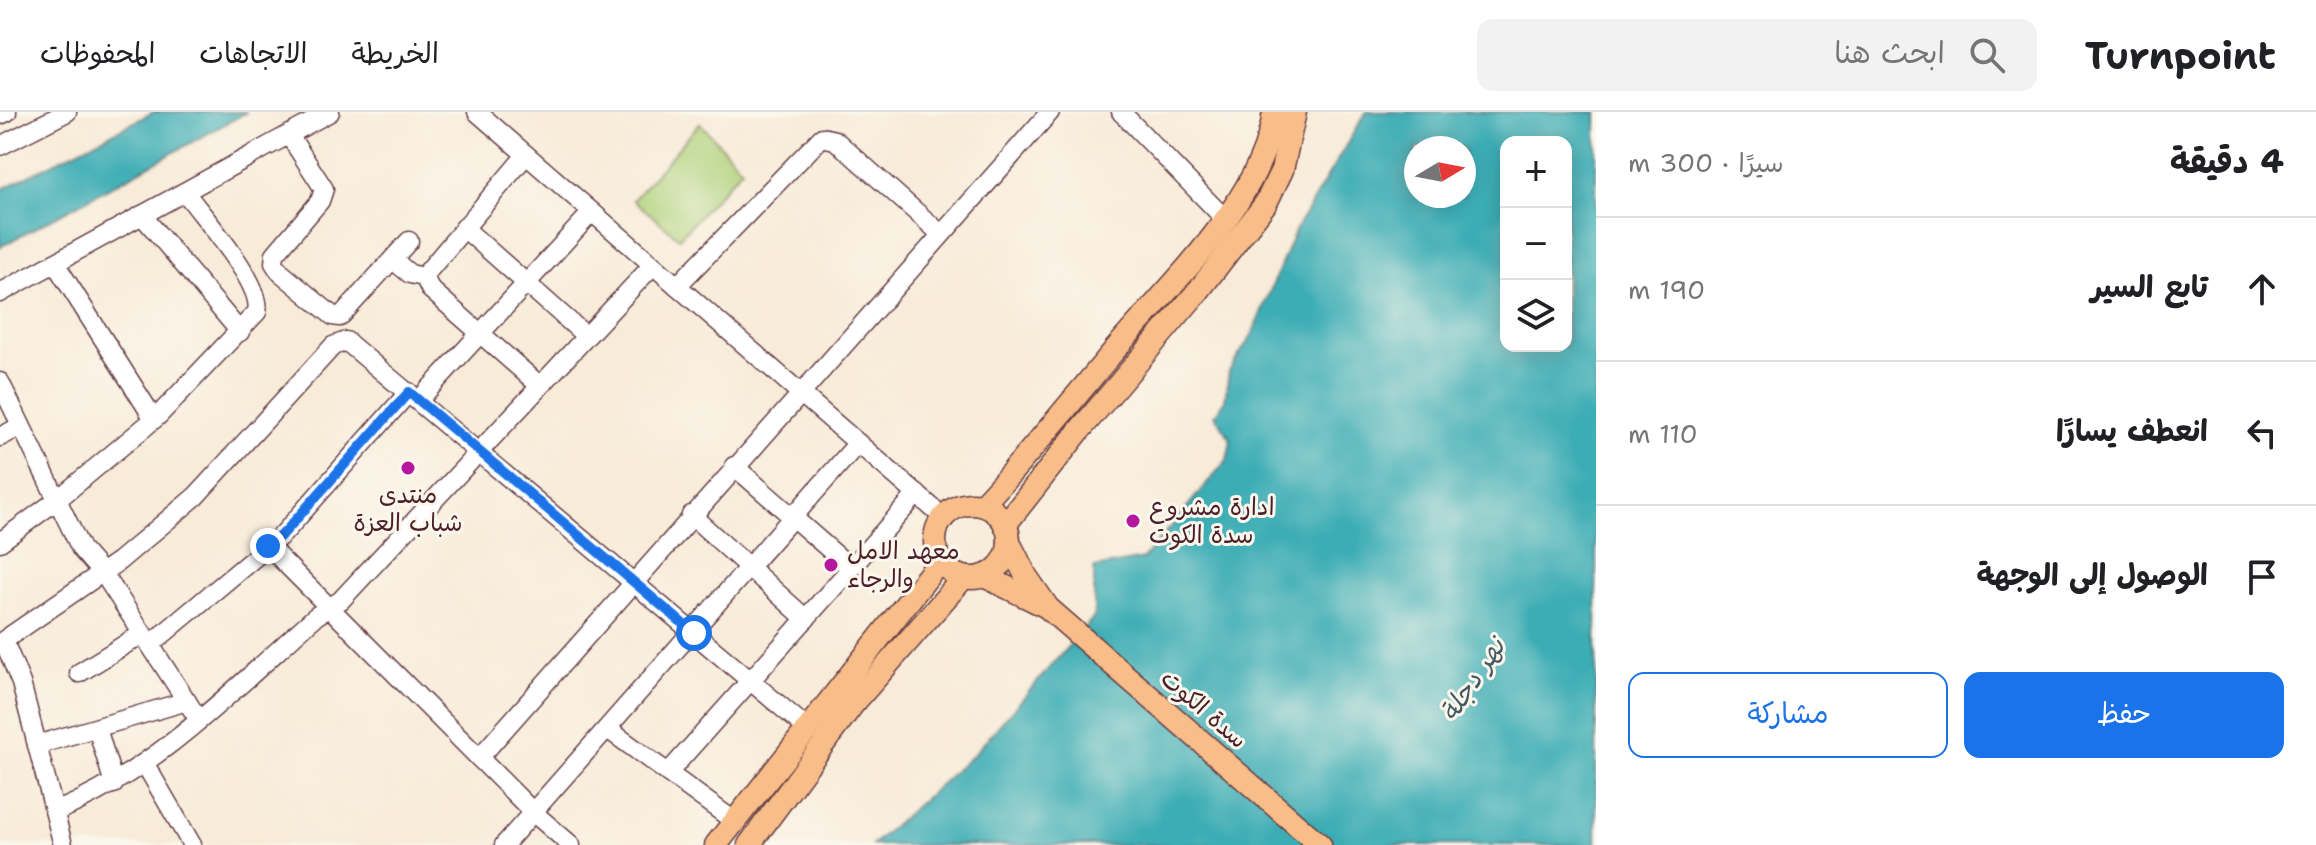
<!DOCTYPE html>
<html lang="ar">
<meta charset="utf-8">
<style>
:root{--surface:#fff;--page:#f2f2f2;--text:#202124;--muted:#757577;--line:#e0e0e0;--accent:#1a73e8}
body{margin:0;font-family:"Shantell Sans","Playpen Sans Arabic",sans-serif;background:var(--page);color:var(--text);direction:rtl}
.controls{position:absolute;right:24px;top:24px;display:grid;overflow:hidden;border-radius:16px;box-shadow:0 4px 20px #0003}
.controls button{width:72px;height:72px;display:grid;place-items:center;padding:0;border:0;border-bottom:2px solid var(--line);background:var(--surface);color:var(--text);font:40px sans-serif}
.compass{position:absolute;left:1404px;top:24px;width:72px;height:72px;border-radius:50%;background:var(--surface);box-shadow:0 4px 20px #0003;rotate:80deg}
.stop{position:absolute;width:24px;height:24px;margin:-18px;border:6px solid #1a73e8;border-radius:50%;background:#fff}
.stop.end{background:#1a73e8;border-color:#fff;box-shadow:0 2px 8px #0008}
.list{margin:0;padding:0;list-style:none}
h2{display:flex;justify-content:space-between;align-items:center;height:104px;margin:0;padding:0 32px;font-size:34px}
h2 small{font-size:26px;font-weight:400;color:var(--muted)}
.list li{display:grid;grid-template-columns:52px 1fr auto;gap:24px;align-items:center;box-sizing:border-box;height:144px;padding:0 32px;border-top:2px solid var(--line)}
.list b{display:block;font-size:30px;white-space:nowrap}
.list em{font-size:26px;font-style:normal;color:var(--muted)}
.actions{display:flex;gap:16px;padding:24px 32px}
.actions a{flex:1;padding:18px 0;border:2px solid var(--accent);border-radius:16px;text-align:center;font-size:28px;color:var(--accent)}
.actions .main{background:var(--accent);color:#fff}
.icon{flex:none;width:44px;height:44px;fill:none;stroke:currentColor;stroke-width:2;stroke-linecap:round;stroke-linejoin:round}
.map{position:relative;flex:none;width:1596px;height:733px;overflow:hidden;direction:ltr}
header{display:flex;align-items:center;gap:48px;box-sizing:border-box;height:112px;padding:0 40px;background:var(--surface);border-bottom:2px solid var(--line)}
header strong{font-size:38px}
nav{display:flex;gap:44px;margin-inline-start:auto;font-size:28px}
.search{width:560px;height:72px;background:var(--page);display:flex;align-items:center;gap:20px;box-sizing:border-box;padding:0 28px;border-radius:16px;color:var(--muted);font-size:30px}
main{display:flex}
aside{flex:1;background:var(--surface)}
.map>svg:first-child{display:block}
.green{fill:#aed17a;stroke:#7c7852;stroke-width:2}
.water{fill:#3cadb5;stroke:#436670;stroke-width:2;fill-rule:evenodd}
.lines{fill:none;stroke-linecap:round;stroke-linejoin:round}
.minor-casing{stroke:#643e45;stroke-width:21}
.major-casing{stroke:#643e45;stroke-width:25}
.minor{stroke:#fff;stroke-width:18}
.major{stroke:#f8bd88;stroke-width:22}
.route{stroke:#1a73e8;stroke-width:10}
.poi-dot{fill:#b5179e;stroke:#fbf7ec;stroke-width:3}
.labels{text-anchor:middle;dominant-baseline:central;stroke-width:6;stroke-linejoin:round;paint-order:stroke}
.poi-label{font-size:24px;fill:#4a1f2b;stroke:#fbf7ec;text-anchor:start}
.street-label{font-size:24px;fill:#4a1f2b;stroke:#fbf7ec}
.water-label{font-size:26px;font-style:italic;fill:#445862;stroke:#fbf7ec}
</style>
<header>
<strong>Turnpoint</strong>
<div class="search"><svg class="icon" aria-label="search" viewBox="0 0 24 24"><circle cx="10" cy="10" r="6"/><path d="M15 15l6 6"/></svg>ابحث هنا</div>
<nav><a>الخريطة</a><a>الاتجاهات</a><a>المحفوظات</a></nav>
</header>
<main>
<aside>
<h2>4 دقيقة<small>سيرًا · 300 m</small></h2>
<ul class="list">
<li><svg class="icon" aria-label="ahead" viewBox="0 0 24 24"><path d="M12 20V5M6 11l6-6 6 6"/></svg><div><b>تابع السير</b></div><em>190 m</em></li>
<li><svg class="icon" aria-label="left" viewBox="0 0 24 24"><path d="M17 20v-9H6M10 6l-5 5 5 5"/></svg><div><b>انعطف يسارًا</b></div><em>110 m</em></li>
<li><svg class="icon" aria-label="arrive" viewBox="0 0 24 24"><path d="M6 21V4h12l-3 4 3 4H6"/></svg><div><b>الوصول إلى الوجهة</b></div></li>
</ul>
<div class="actions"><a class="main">حفظ</a><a>مشاركة</a></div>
</aside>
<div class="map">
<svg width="1596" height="733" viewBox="0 0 1596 733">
<rect width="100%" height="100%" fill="#fbf7ec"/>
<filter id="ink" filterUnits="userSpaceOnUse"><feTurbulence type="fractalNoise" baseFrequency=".0125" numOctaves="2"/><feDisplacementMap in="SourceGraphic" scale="16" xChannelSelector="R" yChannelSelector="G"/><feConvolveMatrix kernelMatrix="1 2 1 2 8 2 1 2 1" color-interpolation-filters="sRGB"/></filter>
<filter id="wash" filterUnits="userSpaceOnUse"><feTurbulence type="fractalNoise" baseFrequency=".006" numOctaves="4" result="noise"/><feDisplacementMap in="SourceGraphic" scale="32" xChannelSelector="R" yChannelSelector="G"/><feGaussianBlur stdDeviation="1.8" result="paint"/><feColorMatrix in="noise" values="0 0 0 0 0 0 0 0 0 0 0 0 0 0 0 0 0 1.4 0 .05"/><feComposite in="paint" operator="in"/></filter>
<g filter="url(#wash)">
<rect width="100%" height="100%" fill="#f8ebd8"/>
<!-- green -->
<path class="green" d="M700 11 742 57 679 126 633 88Z"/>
<!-- water -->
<g class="water">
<path d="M154 0H247L0 135V78Z"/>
<path d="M1366 0H1596V733H872L974 642 1094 505V456L1143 447 1227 348 1231 328 1215 303 1225 288 1229 259 1252 223 1295 119ZM1506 30H1566V234H1506ZM1416 36H1464V84H1416Z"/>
</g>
</g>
<g filter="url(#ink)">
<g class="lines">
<!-- minor casing -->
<g class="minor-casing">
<g id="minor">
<path d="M477 0 943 405"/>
<path d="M1121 0 1224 106"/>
<path d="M0 3 7 0"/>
<path d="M289 23 324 77 320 89 275 142 274 151 280 160 333 204 340 205 409 129"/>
<path d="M0 34 67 0"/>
<path d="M526 43 424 164 430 177 539 273"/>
<path d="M142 103 240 220"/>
<path d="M464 116 586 224"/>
<path d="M393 148 410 162 424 165"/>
<path d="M55 151 154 307"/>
<path d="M677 174 822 25 835 28 941 122"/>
<path d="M0 181 330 0"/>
<path d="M0 270 81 437 107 467 199 608"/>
<path d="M419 288 592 100"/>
<path d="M0 325 21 314"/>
<path d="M734 354 851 456"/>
<path d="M691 403 806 507"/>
<path d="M0 430 57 388 158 304 257 200C264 172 202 104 185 80"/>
<path d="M268 434 535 702 571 733"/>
<path d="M4 529 21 571 63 733"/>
<path d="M0 531 119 449 196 384 333 234 346 229 809 618"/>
<path d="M150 533 284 421 409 280"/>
<path d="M79 561 142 522"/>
<path d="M97 616 114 672"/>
<path d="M609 618 734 709"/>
<path d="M37 633 187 589"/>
<path d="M479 646 1050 0"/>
<path d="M145 652 192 733"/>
<path d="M668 661 917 382"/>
<path d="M55 700C157 658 234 577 316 504L341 488 653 153"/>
<path d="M504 733 858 331"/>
</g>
</g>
<!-- major casing -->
<g class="major-casing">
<g id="major">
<circle cx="972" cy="429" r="37"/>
<path d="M982 393C1028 344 1070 291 1113 240 1168 174 1263 88 1274 0"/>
<path d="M1005 413 1079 319 1199 178 1266 91 1282 58 1295 0"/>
<path d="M1009 430 1026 464 1048 496 1320 733"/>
<path d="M984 464 1047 495"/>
<path d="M716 733 940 449"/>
<path d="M749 733 853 592 964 465"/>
</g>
</g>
<!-- minor -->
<use href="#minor" class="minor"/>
<!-- major -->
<use href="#major" class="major"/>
</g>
</g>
<g class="lines" filter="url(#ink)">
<!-- route -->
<path class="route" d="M268 434 284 421 409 280 694 521"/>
</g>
<!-- markers -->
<g class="poi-dot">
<circle cx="408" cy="356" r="8"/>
<circle cx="1133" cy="409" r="8"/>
<circle cx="831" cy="453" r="8"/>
</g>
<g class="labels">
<!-- poi labels -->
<g class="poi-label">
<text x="408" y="383" text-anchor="middle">منتدى<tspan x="408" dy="28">شباب العزة</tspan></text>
<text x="1149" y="395">ادارة مشروع<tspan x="1149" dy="28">سدة الكوت</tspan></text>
<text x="847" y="439">معهد الامل<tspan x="847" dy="28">والرجاء</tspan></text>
</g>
<!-- street labels -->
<g class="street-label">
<text transform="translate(1204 597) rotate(41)">سدة الكوت</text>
</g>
<!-- water labels -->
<g class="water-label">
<text transform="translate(1472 567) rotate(-56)">نهر دجلة</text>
</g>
</g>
</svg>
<div class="controls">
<button>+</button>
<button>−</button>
<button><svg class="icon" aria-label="layers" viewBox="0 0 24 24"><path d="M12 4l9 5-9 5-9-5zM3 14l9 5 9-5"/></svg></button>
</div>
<svg class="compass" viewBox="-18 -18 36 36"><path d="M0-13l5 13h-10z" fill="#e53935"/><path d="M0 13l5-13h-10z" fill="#757577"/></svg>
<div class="stop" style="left:694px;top:521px"></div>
<div class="stop end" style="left:268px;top:434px"></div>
</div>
</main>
